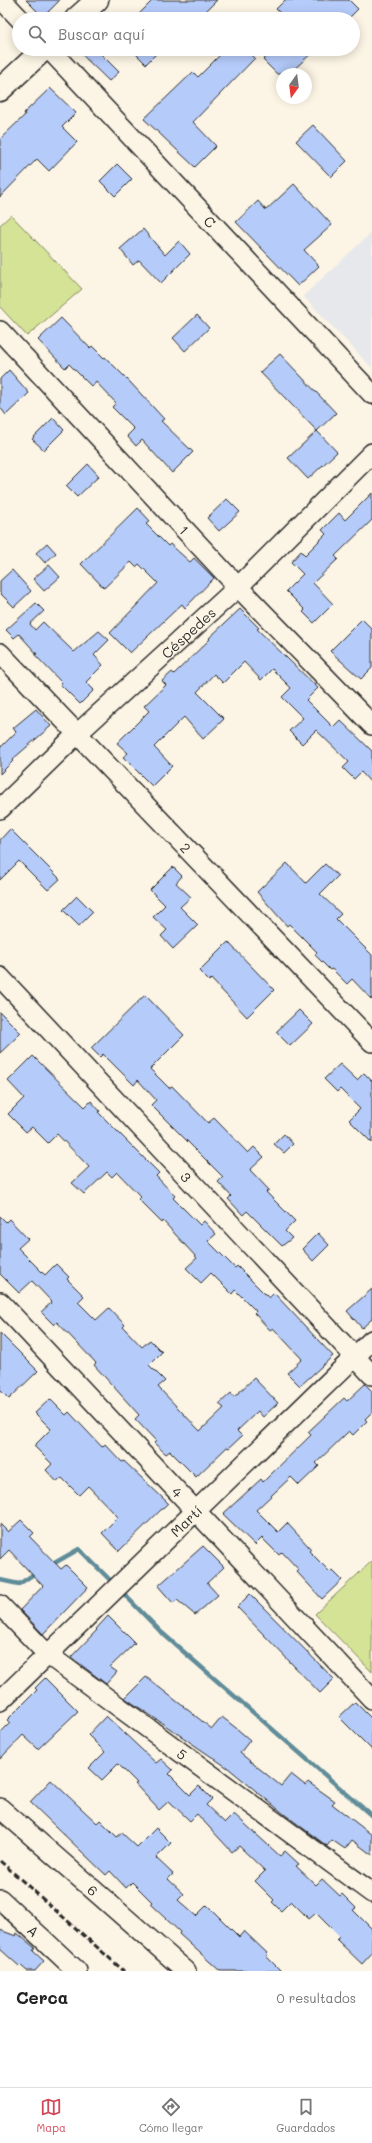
<!DOCTYPE html>
<html lang="es">
<meta charset="utf-8">
<style>
:root{--surface:#fff;--page:#f2f2f2;--text:#222;--muted:#767676;--line:#e0e0e0;--accent:#d1495b}
body{margin:0;font-family:Mali,sans-serif;background:var(--page);color:var(--text)}
.compass{position:absolute;left:276px;top:68px;width:36px;height:36px;border-radius:50%;background:var(--surface);box-shadow:0 2px 10px #0003;rotate:194deg}
.list{margin:0;padding:0;list-style:none}
h2{display:flex;justify-content:space-between;align-items:center;height:52px;margin:0;padding:0 16px;font-size:17px}
h2 small{font-size:13px;font-weight:400;color:var(--muted)}
.icon{flex:none;width:22px;height:22px;fill:none;stroke:currentColor;stroke-width:2;stroke-linecap:round;stroke-linejoin:round}
.map{position:relative;flex:none;width:372px;height:1971px;overflow:hidden}
.search{position:absolute;background:var(--surface);box-shadow:0 2px 10px #0003;left:12px;right:12px;top:12px;height:44px;display:flex;align-items:center;gap:10px;box-sizing:border-box;padding:0 14px;border-radius:22px;color:var(--muted);font-size:15px}
.sheet{height:116px;background:var(--surface)}
nav{display:flex;justify-content:space-around;align-items:center;box-sizing:border-box;height:56px;border-top:1px solid var(--line);background:var(--surface);font-size:11px;color:var(--muted)}
nav a{display:grid;justify-items:center;gap:2px}
nav .on{color:var(--accent)}
.map>svg:first-child{display:block}
.built{fill:#e7e8eb}
.green{fill:#d5e396;stroke:#808760}
.lines{fill:none;stroke-linecap:round;stroke-linejoin:round}
.stream{stroke:#608c99;stroke-width:4.5}
.building{fill:#b5cbfa;stroke:#2b2b2b}
.minor-casing{stroke:#2b2b2b;stroke-width:22}
.major-casing{stroke:#2b2b2b;stroke-width:25}
.minor{stroke:#fcf5e5;stroke-width:19}
.major{stroke:#fcf5e5;stroke-width:22}
.rail{stroke:#2b2b2b;stroke-width:3;stroke-dasharray:6 3;stroke-linecap:butt}
.labels{text-anchor:middle;dominant-baseline:central;stroke-width:3;stroke-linejoin:round;paint-order:stroke}
.street-label{font-size:14px;fill:#2b2b2b;stroke:#fcf5e5}
</style>
<div class="map">
<svg width="372" height="1971" viewBox="0 0 372 1971">
<rect width="100%" height="100%" fill="#fcf5e5"/>
<filter id="ink" filterUnits="userSpaceOnUse"><feTurbulence type="fractalNoise" baseFrequency=".025" numOctaves="2"/><feDisplacementMap in="SourceGraphic" scale="8" xChannelSelector="R" yChannelSelector="G"/><feConvolveMatrix kernelMatrix="1 2 1 2 8 2 1 2 1" color-interpolation-filters="sRGB"/></filter>
<g filter="url(#ink)">
<!-- built -->
<path class="built" d="M372 232V368L303 296Z"/>
<!-- green -->
<g class="green">
<path d="M11 215 82 289 27 336 0 307V225Z"/>
<path d="M372 1561V1672L315 1614Z"/>
</g>
<g class="lines">
<!-- stream -->
<g class="stream">
<path d="M51 1565 79 1549 115 1585"/>
<path d="M0 1580 19 1584 37 1572"/>
<path d="M120 1590 161 1632 372 1816"/>
</g>
</g>
<!-- building -->
<g class="building">
<path d="M26 0H60L43 17Z"/>
<path d="M153 0H217L198 19H134Z"/>
<path d="M285 0H349L358 9 348 19H286L276 9Z"/>
<path d="M76 49H96L119 72 109 81Z"/>
<path d="M131 49H161L146 64Z"/>
<path d="M226 49H246L255 58 193 122 216 146 195 167 144 119 193 72 198 77Z"/>
<path d="M275 49H316L289 74H277L263 60Z"/>
<path d="M50 88 76 113 62 127 77 142 49 171 37 159 0 197V139L25 115 24 113Z"/>
<path d="M313 125 347 161 331 177 296 141Z"/>
<path d="M117 164 132 179 115 196 100 181Z"/>
<path d="M294 184 332 225 304 250 319 266 298 286 236 222 258 201 266 210Z"/>
<path d="M143 229 165 255 179 241 190 254 161 283 139 260 133 265 120 249Z"/>
<path d="M197 315 209 328 185 351 173 338Z"/>
<path d="M61 318 90 348 92 346 104 358 105 357 129 381 164 419 161 421 193 452 172 473 142 440 136 446 127 436 134 429 112 407 116 403 96 382 92 387 69 364 65 368 38 340Z"/>
<path d="M280 354 336 413 317 431 260 372Z"/>
<path d="M9 370 29 393 6 415 0 407V379Z"/>
<path d="M53 418 64 430 44 450 32 439Z"/>
<path d="M317 431 337 452 308 479 288 458Z"/>
<path d="M88 464 99 476 77 497 66 486Z"/>
<path d="M372 493V520L335 556 338 559 313 583 333 604 314 623 303 612 305 610 286 591 303 574 291 562 301 551 305 555 326 534 322 530 339 513 345 520Z"/>
<path d="M227 499 240 512 219 531 207 518Z"/>
<path d="M138 508 150 521 146 524 168 546 170 544 190 562 194 558 214 578 185 608 182 604 130 653 110 633 158 583 139 564 136 567 131 562 104 588 81 564Z"/>
<path d="M47 543 56 553 45 563 36 553Z"/>
<path d="M49 565 60 577 44 591 33 579Z"/>
<path d="M12 570 31 591 14 607 0 593V581Z"/>
<path d="M36 603 44 611 30 624 35 630 43 622 74 652 99 631 109 640 94 655 103 665 86 682 94 690 80 704 60 684 62 683 35 655 37 654 19 634 14 638 6 630Z"/>
<path d="M240 609 259 628 257 629 318 688 306 700 333 727 340 720 372 751V784L361 772 354 779 343 768 349 762 316 730 302 744 289 731 303 718 282 697 291 688 272 669 261 680 244 662 223 683 214 674 197 692 224 719 203 739 184 717 154 747 172 766 152 786 123 757 128 753 117 743 149 711 144 706 166 685 162 681 172 672 174 674 210 639 209 638Z"/>
<path d="M362 619 372 629V668L361 679 330 651Z"/>
<path d="M36 709 51 726 13 759 14 760 0 774V745L1 747 16 732 13 728Z"/>
<path d="M10 829 60 879 48 890 19 861 0 880V840Z"/>
<path d="M287 863 306 883 325 864 338 876 320 894 341 914 336 919 372 955V1000L352 979 347 984 332 969 330 970 315 955 317 952 289 924 287 926 257 892Z"/>
<path d="M173 867 182 876 176 883 191 897 180 907 198 925 173 949 161 936 167 930 153 917 165 905 150 890Z"/>
<path d="M77 896 93 912 79 926 63 910Z"/>
<path d="M228 942 274 990 247 1017 211 979 209 981 199 971Z"/>
<path d="M145 995 184 1035 150 1069 169 1088 172 1086 208 1123 214 1118 248 1153 254 1147 264 1157 250 1170 269 1190 266 1192 295 1221 285 1231 292 1238 282 1246 247 1211 243 1215 228 1199 231 1196 218 1182 223 1177 151 1105 156 1100 138 1080 134 1085 103 1054 100 1057 91 1048Z"/>
<path d="M299 1010 313 1024 290 1046 276 1032Z"/>
<path d="M0 1012 21 1033 0 1053Z"/>
<path d="M33 1056 85 1107 91 1101 100 1111 98 1112 159 1173 156 1176 175 1196 173 1198 200 1225 204 1221 216 1234 208 1241 235 1268 237 1266 269 1298 274 1293 333 1356 300 1386 287 1373 302 1359 273 1328 270 1330 254 1313 256 1311 235 1290 232 1294 211 1273 201 1283 186 1268 197 1258 163 1221 162 1223 138 1199 141 1197 117 1172 112 1177 107 1172 84 1194 72 1183 89 1167 57 1134 48 1143 32 1127 26 1132 8 1114 24 1098 8 1081Z"/>
<path d="M340 1064 357 1080 364 1073 372 1081V1143L349 1120 360 1109 340 1089 337 1092 324 1079Z"/>
<path d="M284 1134 293 1144 284 1153 274 1144Z"/>
<path d="M0 1216 6 1222 9 1219 28 1239 18 1248 45 1275 56 1264 69 1277 67 1279 84 1296 78 1302 96 1320 109 1308 125 1325 123 1327 142 1347 150 1340 162 1352 149 1365 165 1381 158 1387 200 1431 224 1408 219 1404 231 1393 234 1397 254 1378 278 1403 263 1417 258 1411 237 1431 242 1436 229 1448 227 1447 196 1477 170 1451 166 1454 154 1443 156 1441 135 1419 139 1415 94 1365 96 1363 57 1322 54 1325 41 1312 52 1302 32 1281 19 1293 0 1274Z"/>
<path d="M318 1233 329 1245 313 1261 302 1249Z"/>
<path d="M372 1289V1319L362 1328 347 1311Z"/>
<path d="M0 1333 38 1371 9 1399 0 1390Z"/>
<path d="M365 1384 372 1391V1412L365 1419 367 1421 353 1435 349 1431 316 1463 319 1466 299 1485 291 1477 256 1510 278 1532 287 1523 311 1549 309 1551 330 1572 332 1570 342 1580 322 1599 297 1572 299 1570 282 1552 279 1555 262 1538 255 1545 223 1514 261 1479 263 1482 311 1435 308 1432 344 1398 347 1401Z"/>
<path d="M50 1399 66 1415 69 1412 102 1447 105 1444 122 1462 124 1461 168 1503 119 1551 102 1533 118 1517 88 1486 79 1495 62 1478 57 1482 46 1470 52 1464 34 1446 51 1429 35 1413Z"/>
<path d="M21 1520 34 1533 30 1537 61 1569 66 1565 88 1587 43 1634 20 1610 43 1586 9 1550 0 1559V1524L8 1532Z"/>
<path d="M203 1546 224 1567 207 1583 218 1595 195 1615 177 1600 173 1603 158 1586Z"/>
<path d="M250 1594 334 1679 320 1693 237 1607Z"/>
<path d="M108 1616 135 1643 110 1667 117 1672 106 1684 71 1657 97 1630 96 1629Z"/>
<path d="M146 1677 212 1729 222 1717 236 1728 250 1740 240 1753 281 1786 291 1774 306 1786 308 1782 335 1801 332 1804 372 1835V1855L352 1840 345 1849 332 1840 327 1846 284 1814 228 1768 125 1698Z"/>
<path d="M45 1678 78 1711 38 1749 23 1735 0 1759V1733L10 1723 7 1720 37 1690 35 1688Z"/>
<path d="M355 1702 372 1719V1750L339 1717Z"/>
<path d="M106 1716 156 1763 161 1759 173 1770 169 1774 190 1795 199 1786 212 1799 206 1805 225 1823 234 1814 280 1856 285 1851 299 1864 296 1866 316 1885 322 1879 340 1896 342 1894 356 1908 353 1910 372 1929V1953L362 1964 337 1940 340 1937 316 1913 309 1919 291 1901 281 1911 272 1902 274 1900 255 1881 265 1871 239 1846 232 1852 197 1814 190 1821 169 1801 159 1810 135 1784 137 1783 118 1764 102 1780 89 1768 105 1752 88 1735Z"/>
<path d="M51 1780 97 1823 100 1820 117 1837 122 1833 137 1847 156 1828 171 1843 156 1858 173 1874 168 1879 184 1894 178 1900 196 1916 207 1905 239 1937 244 1931 268 1954 266 1956 281 1971H220L179 1934 180 1932 150 1904 152 1902 132 1882 126 1888 110 1871 106 1875 30 1802Z"/>
<path d="M0 1930 16 1936 17 1933 35 1948 33 1951 44 1961 35 1971H27L20 1965 19 1966 0 1949Z"/>
</g>
<g class="lines">
<!-- minor casing -->
<g class="minor-casing">
<g id="minor">
<path d="M2 0 20 19"/>
<path id="s1" d="M49 49 372 394"/>
<path id="s2" d="M0 331 238 587 372 725"/>
<path id="s3" d="M0 653 372 1042"/>
<path id="s4" d="M0 809 77 734 238 587 372 453"/>
<path id="s5" d="M0 977 372 1375"/>
<path id="s6" d="M0 1302 372 1699"/>
<path id="s7" d="M0 1605 47 1654 372 1893"/>
<path id="s8" d="M0 1701 372 1340"/>
<path id="s9" d="M0 1808 186 1971"/>
<path id="s10" d="M0 1899 77 1971"/>
</g>
</g>
<!-- major casing -->
<g class="major-casing">
<g id="major">
<path d="M76 19 97 0"/>
<path d="M0 90 44 49"/>
</g>
</g>
<!-- minor -->
<use href="#minor" class="minor"/>
<!-- major -->
<use href="#major" class="major"/>
<!-- rail -->
<path class="rail" d="M0 1861 124 1971"/>
</g>
</g>
<g class="labels">
<!-- street labels -->
<g class="street-label">
<text stroke="none"><textPath href="#s1" startOffset="236">C</textPath></text>
<text stroke="none"><textPath href="#s2" startOffset="271">1</textPath></text>
<text stroke="none"><textPath href="#s4" startOffset="258">Céspedes</textPath></text>
<text stroke="none"><textPath href="#s3" startOffset="269">2</textPath></text>
<text stroke="none"><textPath href="#s5" startOffset="273">3</textPath></text>
<text stroke="none"><textPath href="#s6" startOffset="260">4</textPath></text>
<text stroke="none"><textPath href="#s8" startOffset="259">Martí</textPath></text>
<text stroke="none"><textPath href="#s7" startOffset="236">5</textPath></text>
<text stroke="none"><textPath href="#s9" startOffset="124">6</textPath></text>
<text stroke="none"><textPath href="#s10" startOffset="46">A</textPath></text>
</g>
</g>
</svg>
<svg class="compass" viewBox="-18 -18 36 36"><path d="M0-13l5 13h-10z" fill="#e53935"/><path d="M0 13l5-13h-10z" fill="#767676"/></svg>
<div class="search"><svg class="icon" aria-label="search" viewBox="0 0 24 24"><circle cx="10" cy="10" r="6"/><path d="M15 15l6 6"/></svg>Buscar aquí</div>
</div>
<section class="sheet">
<h2>Cerca<small>0 resultados</small></h2>
<ul class="list">
</ul>
</section>
<nav>
<a class="on"><svg class="icon" aria-label="map" viewBox="0 0 24 24"><path d="M3 6l6-2 6 2 6-2v14l-6 2-6-2-6 2zM9 4v14M15 6v14"/></svg>Mapa</a>
<a><svg class="icon" aria-label="directions" viewBox="0 0 24 24"><path d="M12 3l9 9-9 9-9-9zM9 14v-3h6M13 9l2 2-2 2"/></svg>Cómo llegar</a>
<a><svg class="icon" aria-label="saved" viewBox="0 0 24 24"><path d="M7 4h10v16l-5-4-5 4z"/></svg>Guardados</a>
</nav>
